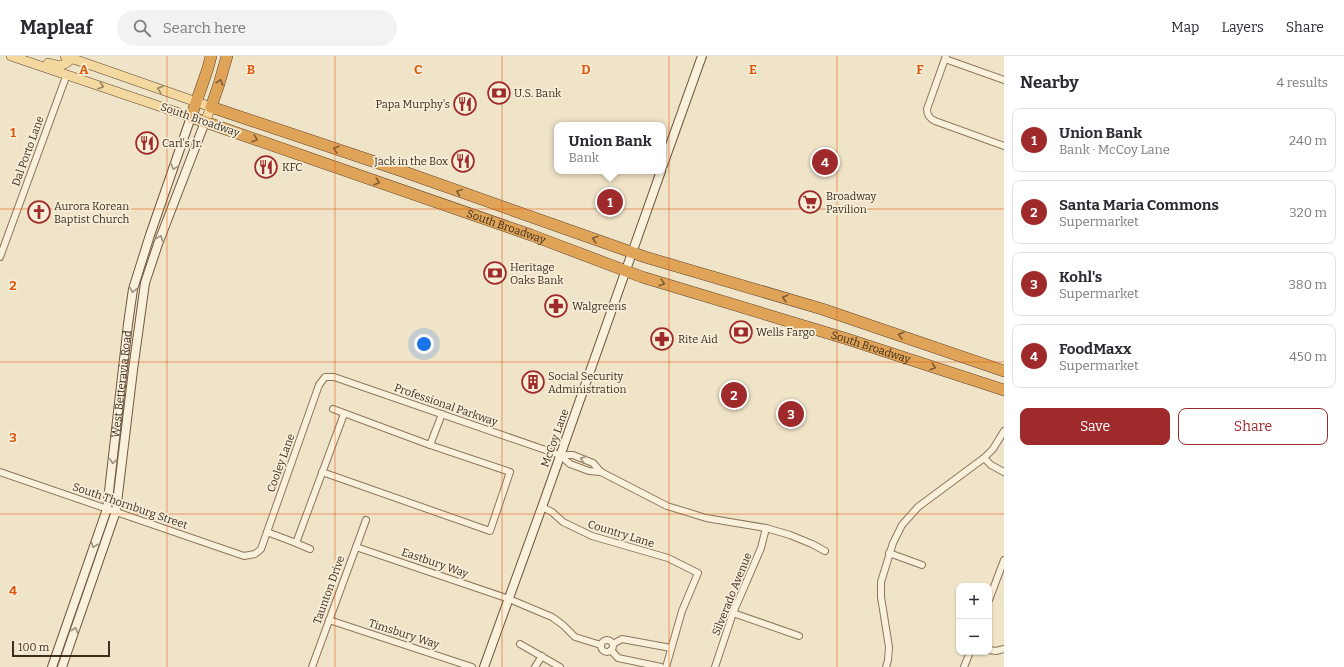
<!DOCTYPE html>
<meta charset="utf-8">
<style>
:root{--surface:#fff;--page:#f2f2f3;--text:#2b2b33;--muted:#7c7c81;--line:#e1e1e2;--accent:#9e2a2b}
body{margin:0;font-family:Bitter,serif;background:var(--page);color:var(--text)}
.controls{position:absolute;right:12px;bottom:12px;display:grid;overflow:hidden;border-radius:8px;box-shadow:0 1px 3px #0004}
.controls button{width:36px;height:36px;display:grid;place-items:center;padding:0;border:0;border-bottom:1px solid var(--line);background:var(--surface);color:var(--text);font:20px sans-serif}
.scale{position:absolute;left:12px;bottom:10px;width:98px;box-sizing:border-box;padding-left:4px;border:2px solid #3d2e20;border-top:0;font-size:11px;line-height:14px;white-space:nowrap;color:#3d2e20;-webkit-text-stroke:3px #f7eed8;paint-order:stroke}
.you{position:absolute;left:424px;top:288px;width:14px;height:14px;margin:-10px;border:3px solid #fff;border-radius:50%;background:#1a73e8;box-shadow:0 0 0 6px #1a73e833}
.badge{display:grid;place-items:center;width:26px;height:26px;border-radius:50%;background:var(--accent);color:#fff;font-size:13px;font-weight:700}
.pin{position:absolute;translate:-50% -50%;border:2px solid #fff;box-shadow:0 1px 4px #0006}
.popup{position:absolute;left:554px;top:66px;width:112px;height:52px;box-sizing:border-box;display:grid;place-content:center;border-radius:8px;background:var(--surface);filter:drop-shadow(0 1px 3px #0005);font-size:13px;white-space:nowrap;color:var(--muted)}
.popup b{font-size:15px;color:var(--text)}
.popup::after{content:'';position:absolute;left:50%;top:100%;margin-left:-8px;border:8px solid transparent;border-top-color:var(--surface)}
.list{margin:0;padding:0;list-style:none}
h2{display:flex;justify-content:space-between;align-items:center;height:52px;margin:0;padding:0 16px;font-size:17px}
h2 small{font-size:13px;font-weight:400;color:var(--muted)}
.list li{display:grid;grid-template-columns:26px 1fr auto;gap:12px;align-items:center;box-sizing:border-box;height:64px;margin:0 8px 8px;padding:0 8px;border:1px solid var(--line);border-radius:8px}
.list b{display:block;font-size:15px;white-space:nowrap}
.list p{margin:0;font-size:13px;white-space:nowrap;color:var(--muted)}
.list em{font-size:13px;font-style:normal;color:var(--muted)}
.actions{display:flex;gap:8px;padding:12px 16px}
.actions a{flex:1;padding:9px 0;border:1px solid var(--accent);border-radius:8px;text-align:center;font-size:14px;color:var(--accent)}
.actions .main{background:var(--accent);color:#fff}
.icon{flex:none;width:22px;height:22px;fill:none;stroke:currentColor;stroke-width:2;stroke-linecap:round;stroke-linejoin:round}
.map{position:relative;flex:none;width:1004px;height:611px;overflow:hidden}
header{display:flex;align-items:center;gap:24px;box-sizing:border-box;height:56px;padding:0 20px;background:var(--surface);border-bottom:1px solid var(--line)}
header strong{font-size:19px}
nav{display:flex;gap:22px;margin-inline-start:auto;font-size:14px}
.search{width:280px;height:36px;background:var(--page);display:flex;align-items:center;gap:10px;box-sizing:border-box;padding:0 14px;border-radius:22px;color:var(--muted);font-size:15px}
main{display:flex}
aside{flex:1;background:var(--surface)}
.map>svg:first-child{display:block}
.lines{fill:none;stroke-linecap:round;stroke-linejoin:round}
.street-casing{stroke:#8d765c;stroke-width:8}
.secondary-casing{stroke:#6f573f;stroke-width:10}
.primary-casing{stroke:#5b4430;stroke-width:10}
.highway-casing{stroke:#5b4430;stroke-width:12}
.street{stroke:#faf1dc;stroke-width:6}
.secondary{stroke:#faf1dc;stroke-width:8}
.primary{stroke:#f3d9a0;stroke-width:9}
.highway{stroke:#e0a458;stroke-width:11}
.oneway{stroke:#7e5d36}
.oneway2{stroke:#988460}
.oneway3{stroke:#9c907e}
.grid{fill:none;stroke:#df570d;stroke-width:1;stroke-opacity:0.55}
.labels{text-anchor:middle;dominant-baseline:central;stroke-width:3.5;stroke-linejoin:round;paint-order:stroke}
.poi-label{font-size:11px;fill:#3d2e20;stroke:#f7eed8;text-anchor:start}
.street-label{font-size:11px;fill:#3d2e20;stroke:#f7eed8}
.grid-label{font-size:13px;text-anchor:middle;font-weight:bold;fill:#df570d;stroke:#f7eed8;stroke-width:3.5;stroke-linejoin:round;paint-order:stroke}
</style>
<header>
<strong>Mapleaf</strong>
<div class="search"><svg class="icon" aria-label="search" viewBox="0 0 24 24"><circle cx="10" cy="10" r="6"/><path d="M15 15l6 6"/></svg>Search here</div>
<nav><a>Map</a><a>Layers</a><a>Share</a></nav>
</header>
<main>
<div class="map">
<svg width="1004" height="611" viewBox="0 0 1004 611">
<rect width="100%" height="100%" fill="#f0e4c8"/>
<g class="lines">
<!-- street casing -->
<g class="street-casing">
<g id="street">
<path d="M946 0 927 53C927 59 929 62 935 65L1004 90"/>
<path d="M945 3 1004 24"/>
<path d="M0 201 67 18"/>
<path d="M333 353 430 389 442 358"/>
<path d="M560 399 570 408 589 415 601 416"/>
<path d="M984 402 991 409 1004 416"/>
<path d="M0 416 244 500 255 498 261 493 319 329 325 321H334L560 399H573L593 407 601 416 667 450 706 462 766 472 790 479 812 488 825 495"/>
<path d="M322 416 490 475 510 416 430 389"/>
<path d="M542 451 552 456 563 466 592 480 668 502 698 517 682 555 666 611"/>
<path d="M267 476 296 487 344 358"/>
<path d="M296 487 310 493"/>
<path d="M356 491 509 543 552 561 563 569 575 581 601 589"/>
<path d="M889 497 922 509"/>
<path d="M989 544 1004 504"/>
<path d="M733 557 799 580"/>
<path d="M329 564 472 611"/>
<circle cx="607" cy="590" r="6"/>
<path d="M520 588 560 611"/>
<path d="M613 588 622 583 671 592"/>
<path d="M611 594 618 602 661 611"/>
<path d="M989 594 996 595 1004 593"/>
<path d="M312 611 366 464"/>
<path d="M535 611 542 600"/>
<path d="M715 611 733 557 761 492 766 472"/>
<path d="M886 611 888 604 889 591 881 541V526L893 487 902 469 918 451 984 402 993 393 1004 375"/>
<path d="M964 611 970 596"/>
</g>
</g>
<!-- secondary casing -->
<g class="secondary-casing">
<g id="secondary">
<path d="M663 109 702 0"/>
<path id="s1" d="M52 611 107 453 128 268 133 233 150 179 191 61"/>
<path d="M62 611 116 455 133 314 145 227 158 188 205 66"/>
<path d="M484 611 542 451 661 115"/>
</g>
</g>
<!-- primary casing -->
<g class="primary-casing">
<g id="primary">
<path d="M11 0 191 61"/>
<path d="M65 0 211 51 205 66"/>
<path d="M48 7C59 10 64 11 72 2"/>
</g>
</g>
<!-- highway casing -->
<g class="highway-casing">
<g id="highway">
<path id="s2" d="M211 0 208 12 191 61 531 179 642 221 844 282 1004 334"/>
<path d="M227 0 219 28 211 51 399 114 645 201 822 253 1004 315"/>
</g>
</g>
<!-- street -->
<use href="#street" class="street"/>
<!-- secondary -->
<use href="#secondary" class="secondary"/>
<!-- primary -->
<use href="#primary" class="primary"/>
<!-- highway -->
<use href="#highway" class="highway"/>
</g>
<!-- one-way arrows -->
<defs><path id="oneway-chevron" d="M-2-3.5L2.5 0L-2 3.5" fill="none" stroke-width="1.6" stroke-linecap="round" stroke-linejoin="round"/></defs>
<g class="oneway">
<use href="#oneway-chevron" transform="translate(220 26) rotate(-73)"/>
<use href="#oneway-chevron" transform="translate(255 83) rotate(19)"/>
<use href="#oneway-chevron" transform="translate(336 93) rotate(-161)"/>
<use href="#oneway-chevron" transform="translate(377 126) rotate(19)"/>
<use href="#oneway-chevron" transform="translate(459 136) rotate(-160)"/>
<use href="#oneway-chevron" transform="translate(595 183) rotate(-162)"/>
<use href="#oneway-chevron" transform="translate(662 227) rotate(17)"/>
<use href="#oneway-chevron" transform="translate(785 242) rotate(-164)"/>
<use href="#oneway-chevron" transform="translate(901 279) rotate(-162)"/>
<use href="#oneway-chevron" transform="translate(933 311) rotate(18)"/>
</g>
<g class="oneway2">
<use href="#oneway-chevron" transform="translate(101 30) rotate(19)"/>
<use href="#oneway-chevron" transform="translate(160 33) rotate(-161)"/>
</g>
<g class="oneway3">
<use href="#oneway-chevron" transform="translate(174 111) rotate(110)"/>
<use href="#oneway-chevron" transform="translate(160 182) rotate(-70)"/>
<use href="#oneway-chevron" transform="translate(133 234) rotate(101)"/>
<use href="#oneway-chevron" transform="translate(583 403) rotate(-160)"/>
<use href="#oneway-chevron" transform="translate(113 405) rotate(97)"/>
<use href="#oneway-chevron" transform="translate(94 489) rotate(109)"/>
<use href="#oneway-chevron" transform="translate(75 574) rotate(-71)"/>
</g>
<!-- grid -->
<path class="grid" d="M167 0V611M335 0V611M502 0V611M669 0V611M837 0V611M0 153H1004M0 306H1004M0 458H1004"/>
<!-- icons -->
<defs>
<g id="bank-ring" transform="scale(1.15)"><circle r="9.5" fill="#f7eed8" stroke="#9e2a2b" stroke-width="1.5"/><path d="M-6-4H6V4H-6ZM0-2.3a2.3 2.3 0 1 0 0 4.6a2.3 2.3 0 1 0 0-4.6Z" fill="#9e2a2b"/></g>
<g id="restaurant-ring" transform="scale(1.15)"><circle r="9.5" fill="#f7eed8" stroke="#9e2a2b" stroke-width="1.5"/><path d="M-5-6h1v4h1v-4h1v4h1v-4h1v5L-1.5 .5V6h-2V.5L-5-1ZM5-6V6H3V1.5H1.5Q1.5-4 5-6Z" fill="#9e2a2b"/></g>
<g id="supermarket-ring" transform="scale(1.15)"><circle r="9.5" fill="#f7eed8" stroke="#9e2a2b" stroke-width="1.5"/><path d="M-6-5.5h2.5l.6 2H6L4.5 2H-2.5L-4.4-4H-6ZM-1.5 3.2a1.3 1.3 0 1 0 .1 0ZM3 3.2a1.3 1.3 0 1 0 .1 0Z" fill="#9e2a2b"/></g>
<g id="church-ring" transform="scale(1.15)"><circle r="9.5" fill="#f7eed8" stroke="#9e2a2b" stroke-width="1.5"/><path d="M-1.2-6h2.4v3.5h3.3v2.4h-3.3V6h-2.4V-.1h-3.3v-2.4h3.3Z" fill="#9e2a2b"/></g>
<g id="pharmacy-ring" transform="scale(1.15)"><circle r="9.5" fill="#f7eed8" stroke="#9e2a2b" stroke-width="1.5"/><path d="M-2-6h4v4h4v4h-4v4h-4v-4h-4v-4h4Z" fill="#9e2a2b"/></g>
<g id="building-ring" transform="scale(1.15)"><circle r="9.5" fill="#f7eed8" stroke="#9e2a2b" stroke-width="1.5"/><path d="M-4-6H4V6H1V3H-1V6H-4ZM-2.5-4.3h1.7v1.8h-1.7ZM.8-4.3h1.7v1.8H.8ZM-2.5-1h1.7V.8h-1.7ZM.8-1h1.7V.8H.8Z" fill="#9e2a2b"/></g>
</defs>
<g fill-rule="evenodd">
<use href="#bank-ring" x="499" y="37"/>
<use href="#restaurant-ring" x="465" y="48"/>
<use href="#restaurant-ring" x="147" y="87"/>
<use href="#restaurant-ring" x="463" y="105"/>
<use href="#restaurant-ring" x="266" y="111"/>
<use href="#supermarket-ring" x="810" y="146"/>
<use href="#church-ring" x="39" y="156"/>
<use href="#bank-ring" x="495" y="217"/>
<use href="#pharmacy-ring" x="556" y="250"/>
<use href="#bank-ring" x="741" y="276"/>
<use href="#pharmacy-ring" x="662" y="283"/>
<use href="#building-ring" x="533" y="326"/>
</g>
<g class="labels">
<!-- poi labels -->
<g class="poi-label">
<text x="514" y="37">U.S. Bank</text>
<text x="450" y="48" text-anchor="end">Papa Murphy's</text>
<text x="162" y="87">Carl's Jr.</text>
<text x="448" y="105" text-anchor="end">Jack in the Box</text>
<text x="282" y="111">KFC</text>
<text x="826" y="140">Broadway<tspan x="826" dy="13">Pavilion</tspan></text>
<text x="54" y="150">Aurora Korean<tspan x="54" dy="13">Baptist Church</tspan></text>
<text x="510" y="211">Heritage<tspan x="510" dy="13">Oaks Bank</tspan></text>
<text x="572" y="250">Walgreens</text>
<text x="756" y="276">Wells Fargo</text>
<text x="678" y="283">Rite Aid</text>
<text x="548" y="320">Social Security<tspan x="548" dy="13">Administration</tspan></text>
</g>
<!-- street labels -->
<g class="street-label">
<text transform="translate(200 64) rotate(19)">South Broadway</text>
<text transform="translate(28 95) rotate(-70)">Dal Porto Lane</text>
<text stroke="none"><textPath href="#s2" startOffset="398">South Broadway</textPath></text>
<text stroke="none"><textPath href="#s2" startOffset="782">South Broadway</textPath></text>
<text stroke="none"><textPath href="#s1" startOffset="293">West Betteravia Road</textPath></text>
<text transform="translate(446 349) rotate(19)">Professional Parkway</text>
<text transform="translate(555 382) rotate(-70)">McCoy Lane</text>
<text transform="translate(281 407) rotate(-70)">Cooley Lane</text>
<text transform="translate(130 450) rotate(19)">South Thornburg Street</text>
<text transform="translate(621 478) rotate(17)">Country Lane</text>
<text transform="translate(435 507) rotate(19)">Eastbury Way</text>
<text transform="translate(329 534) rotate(-70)">Taunton Drive</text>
<text transform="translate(732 538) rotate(-68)">Silverado Avenue</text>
<text transform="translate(404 578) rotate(18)">Timsbury Way</text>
</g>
</g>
<g class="grid-label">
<text x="84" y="18">A</text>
<text x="251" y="18">B</text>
<text x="418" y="18">C</text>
<text x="586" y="18">D</text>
<text x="753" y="18">E</text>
<text x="920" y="18">F</text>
<text x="13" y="81">1</text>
<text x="13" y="234">2</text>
<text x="13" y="386">3</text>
<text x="13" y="539">4</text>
</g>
</svg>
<div class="controls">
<button>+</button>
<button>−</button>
</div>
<div class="scale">100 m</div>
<div class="you"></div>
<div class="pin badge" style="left:610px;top:146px">1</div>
<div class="popup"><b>Union Bank</b>Bank</div>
<div class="pin badge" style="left:734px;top:339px">2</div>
<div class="pin badge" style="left:791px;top:358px">3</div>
<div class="pin badge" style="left:825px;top:106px">4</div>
</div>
<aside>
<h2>Nearby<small>4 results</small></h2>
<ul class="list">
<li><span class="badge">1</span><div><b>Union Bank</b><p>Bank · McCoy Lane</p></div><em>240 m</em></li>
<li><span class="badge">2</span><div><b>Santa Maria Commons</b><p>Supermarket</p></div><em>320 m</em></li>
<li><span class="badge">3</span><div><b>Kohl's</b><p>Supermarket</p></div><em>380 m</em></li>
<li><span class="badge">4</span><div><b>FoodMaxx</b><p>Supermarket</p></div><em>450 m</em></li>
</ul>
<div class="actions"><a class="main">Save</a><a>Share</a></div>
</aside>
</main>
